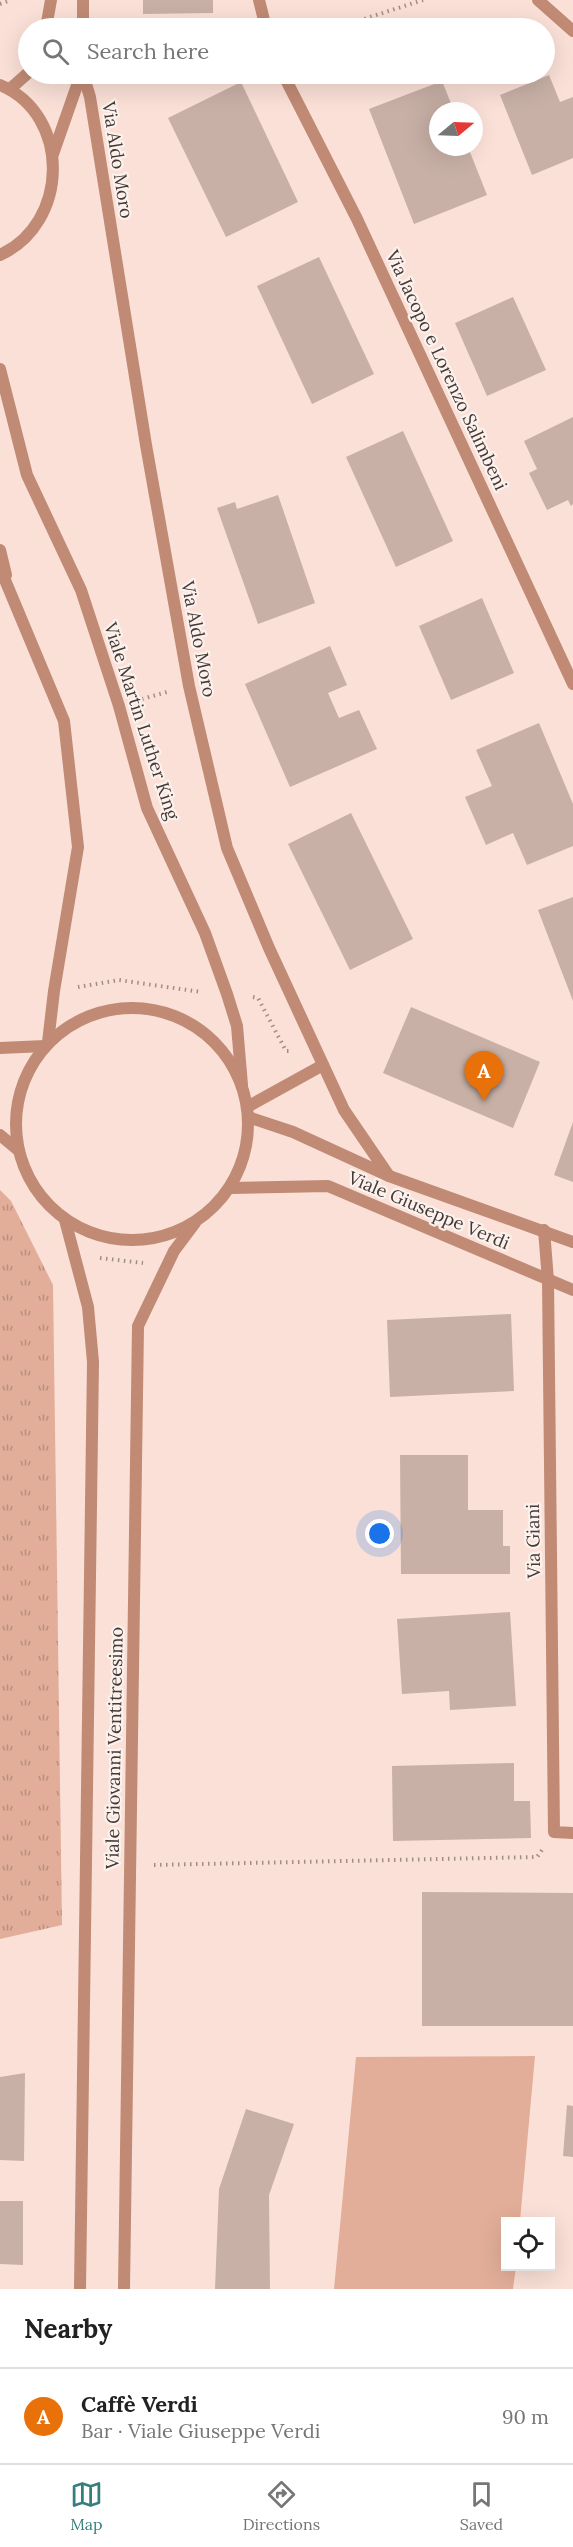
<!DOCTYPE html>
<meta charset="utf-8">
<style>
:root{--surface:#fff;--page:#f2f2f2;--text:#222;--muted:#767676;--line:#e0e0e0;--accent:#367f7d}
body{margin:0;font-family:Lora,serif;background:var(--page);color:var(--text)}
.controls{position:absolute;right:18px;bottom:18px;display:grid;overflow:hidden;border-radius:0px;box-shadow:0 6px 24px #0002}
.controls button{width:54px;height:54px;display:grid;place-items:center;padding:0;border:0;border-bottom:2px solid var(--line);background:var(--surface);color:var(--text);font:30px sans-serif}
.compass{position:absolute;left:429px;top:102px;width:54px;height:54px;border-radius:50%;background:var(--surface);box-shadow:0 6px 24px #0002;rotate:71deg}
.you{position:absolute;left:380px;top:1534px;width:21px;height:21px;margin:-15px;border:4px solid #fff;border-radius:50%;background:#1a73e8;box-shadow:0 0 0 9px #1a73e833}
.badge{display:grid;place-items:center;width:39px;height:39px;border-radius:50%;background:var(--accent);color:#fff;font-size:20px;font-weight:700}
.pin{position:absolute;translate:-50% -50px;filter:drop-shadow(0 2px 3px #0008)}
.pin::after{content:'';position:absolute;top:32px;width:21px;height:18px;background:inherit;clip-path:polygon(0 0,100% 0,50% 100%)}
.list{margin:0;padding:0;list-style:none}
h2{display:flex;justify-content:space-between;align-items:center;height:78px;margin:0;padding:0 24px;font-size:26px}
h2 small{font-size:20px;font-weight:400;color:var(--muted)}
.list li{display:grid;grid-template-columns:39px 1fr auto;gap:18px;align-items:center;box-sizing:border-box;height:96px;padding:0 24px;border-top:2px solid var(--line)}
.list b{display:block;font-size:22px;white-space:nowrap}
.list p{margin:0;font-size:20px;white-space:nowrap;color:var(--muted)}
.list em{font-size:20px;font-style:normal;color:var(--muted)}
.icon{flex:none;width:33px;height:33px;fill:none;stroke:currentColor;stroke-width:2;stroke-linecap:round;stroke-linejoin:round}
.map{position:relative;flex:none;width:573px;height:2289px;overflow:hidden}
.search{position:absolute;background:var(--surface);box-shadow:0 6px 24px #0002;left:18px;right:18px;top:18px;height:66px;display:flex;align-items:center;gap:15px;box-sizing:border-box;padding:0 21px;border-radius:33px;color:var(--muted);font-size:22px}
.sheet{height:174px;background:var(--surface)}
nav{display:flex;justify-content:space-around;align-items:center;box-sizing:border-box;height:84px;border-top:2px solid var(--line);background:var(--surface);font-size:16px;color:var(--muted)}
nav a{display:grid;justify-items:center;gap:3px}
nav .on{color:var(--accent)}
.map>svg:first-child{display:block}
.grass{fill:#e2ae99}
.park{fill:url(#park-tufts)}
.building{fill:#c8b0a6}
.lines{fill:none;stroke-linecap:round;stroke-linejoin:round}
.path{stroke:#9f8e87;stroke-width:4;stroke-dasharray:1.5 4.5;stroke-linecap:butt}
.service{stroke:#c08a74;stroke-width:12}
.minor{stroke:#c08a74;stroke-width:12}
.tertiary{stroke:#c08a74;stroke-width:12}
.labels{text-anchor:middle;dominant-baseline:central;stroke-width:4.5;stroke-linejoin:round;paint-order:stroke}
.street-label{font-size:18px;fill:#433a36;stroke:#fcf1ed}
</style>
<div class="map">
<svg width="573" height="2289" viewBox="0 0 573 2289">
<defs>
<pattern id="park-tufts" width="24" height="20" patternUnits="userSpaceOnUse" patternTransform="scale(1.5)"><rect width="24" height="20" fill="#e2ae99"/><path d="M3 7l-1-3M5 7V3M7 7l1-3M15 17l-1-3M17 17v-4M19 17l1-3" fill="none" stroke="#b98f7e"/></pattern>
</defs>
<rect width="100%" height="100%" fill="#fae0d7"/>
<!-- grass -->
<path class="grass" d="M535 2056 520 2221 506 2222V2266L516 2267 513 2289H334L356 2057Z"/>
<!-- park -->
<path class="park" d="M0 1190 11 1201 53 1285 62 1925 0 1939Z"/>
<!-- building -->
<g class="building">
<path d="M143 0H213V13L143 14Z"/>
<path d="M549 75 560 102 573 97V158L532 175 500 95Z"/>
<path d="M442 81 454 111H438V147H468L487 195 414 224 369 109Z"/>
<path d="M241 82 298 202 226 237 168 118Z"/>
<path d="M319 257 374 374 312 404 257 286Z"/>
<path d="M513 297 546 370 487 396 455 323Z"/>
<path d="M573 417V504L571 506 568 500 547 510 529 473 537 469 524 441Z"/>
<path d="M403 431 453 541 396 567 346 457Z"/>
<path d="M278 495 315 603 258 624 217 508 235 502 237 509Z"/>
<path d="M482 598 514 673 451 700 419 626Z"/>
<path d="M330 646 347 685 328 693 339 718 359 710 377 749 290 787 245 684Z"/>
<path d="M539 723 573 804V846L527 865 513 833 486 845 465 797 492 786 476 750Z"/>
<path d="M351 813 413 939 350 970 288 844Z"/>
<path d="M573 897V1001L538 910Z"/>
<path d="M411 1007 540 1062 513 1128 383 1073Z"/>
<path d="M573 1122V1182L554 1175Z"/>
<path d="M511 1314 514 1391 390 1397 387 1320Z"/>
<path d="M400 1455H468V1510H503V1546H510V1574H401Z"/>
<path d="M510 1612 516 1706 450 1710 449 1691 402 1694 397 1619Z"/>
<path d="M514 1763V1801H530L531 1838 393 1841 392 1766Z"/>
<path d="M422 1892 573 1893V2026H422Z"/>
<path d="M25 2073 24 2161 0 2160V2077Z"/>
<path d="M567 2105 573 2106V2157L563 2156Z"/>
<path d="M246 2109 294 2124 269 2195 270 2289H215L219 2189Z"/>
<path d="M0 2201H23V2265L0 2264Z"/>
</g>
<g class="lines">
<!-- path -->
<g class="path">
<path d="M0 4 11 0"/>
<path d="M336 28 423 0"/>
<path d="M142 699 167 692"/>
<path d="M78 987 119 980 201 992"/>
<path d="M253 997 258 998 286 1051H291"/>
<path d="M100 1258 143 1263"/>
<path d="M154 1865 537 1857 542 1850"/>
</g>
<!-- service -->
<path class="service" d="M247 1107 323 1065"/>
<!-- minor -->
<g class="minor">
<path d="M259 0 266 28"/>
<path d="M538 0 573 31"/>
<path d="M83 74 90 97 146 445 189 686 227 848 269 948 344 1110 389 1176"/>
<path d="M283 74 357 219 573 684"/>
<path d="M544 1230 548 1280 554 1832 573 1833"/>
</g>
<!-- tertiary -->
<g class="tertiary">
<path d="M83 0V28"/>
<path d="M46 28 51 0"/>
<path d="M0 85C72 115 69 224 0 255"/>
<path d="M10 89 28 73"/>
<path d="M53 154 81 74"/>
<path d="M0 369 27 475 81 590 119 706 147 808 205 933 227 994 237 1026 242 1085"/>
<path d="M0 550 6 575"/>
<path d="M0 568 64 721 78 847 54 991 48 1042"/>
<circle cx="132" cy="1124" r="116"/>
<path d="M0 1048 45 1046"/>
<path d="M248 1117 293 1132 389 1176 573 1242"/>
<path d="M0 1135 18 1150"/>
<path d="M230 1188 328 1186 573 1290"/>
<path d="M65 1220 88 1307 93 1362 80 2289"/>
<path d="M124 2289 138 1326 174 1251 195 1223"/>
</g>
</g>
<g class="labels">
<!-- street labels -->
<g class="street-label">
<text transform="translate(118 160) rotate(81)">Via Aldo Moro</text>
<text transform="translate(447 370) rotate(65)">Via Jacopo e Lorenzo Salimbeni</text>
<text transform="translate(199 639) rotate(79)">Via Aldo Moro</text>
<text transform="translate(142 721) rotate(72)">Viale Martin Luther King</text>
<text transform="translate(429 1210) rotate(23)">Viale Giuseppe Verdi</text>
<text transform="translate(533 1541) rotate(-91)">Via Giani</text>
<text transform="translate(114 1748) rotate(-89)">Viale Giovanni Ventitreesimo</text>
</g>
</g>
</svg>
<div class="controls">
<button><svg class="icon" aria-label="locate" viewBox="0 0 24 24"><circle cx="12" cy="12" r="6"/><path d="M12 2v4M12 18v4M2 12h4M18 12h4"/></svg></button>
</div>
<svg class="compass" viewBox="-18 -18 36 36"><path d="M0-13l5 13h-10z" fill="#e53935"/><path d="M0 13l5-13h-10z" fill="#767676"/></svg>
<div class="you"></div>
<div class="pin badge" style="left:484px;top:1101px;background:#e8710a">A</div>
<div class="search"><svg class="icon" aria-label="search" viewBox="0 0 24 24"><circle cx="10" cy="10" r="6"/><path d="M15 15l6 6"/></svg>Search here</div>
</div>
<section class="sheet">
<h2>Nearby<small></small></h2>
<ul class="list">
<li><span class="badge" style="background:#e8710a">A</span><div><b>Caffè Verdi</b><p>Bar · Viale Giuseppe Verdi</p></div><em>90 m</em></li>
</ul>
</section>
<nav>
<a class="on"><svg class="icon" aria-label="map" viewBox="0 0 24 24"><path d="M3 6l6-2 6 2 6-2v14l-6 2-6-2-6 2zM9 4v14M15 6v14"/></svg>Map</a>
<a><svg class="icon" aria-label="directions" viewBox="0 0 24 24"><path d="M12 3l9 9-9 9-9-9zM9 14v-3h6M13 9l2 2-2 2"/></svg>Directions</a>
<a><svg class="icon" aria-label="saved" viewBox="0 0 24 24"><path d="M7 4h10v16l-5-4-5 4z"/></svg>Saved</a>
</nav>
